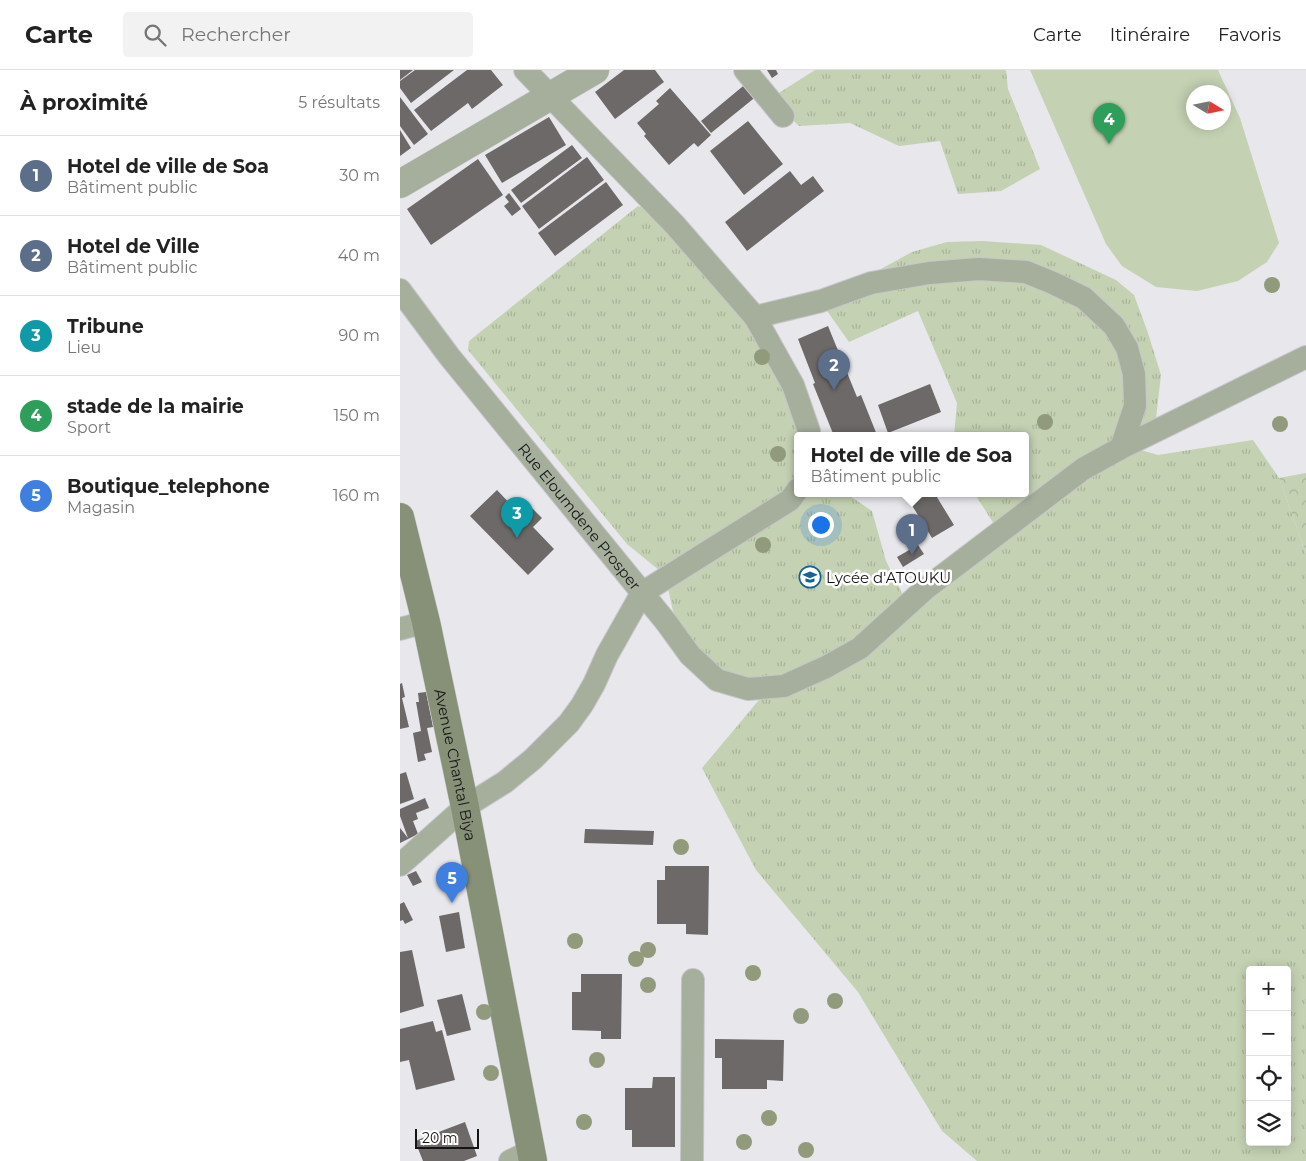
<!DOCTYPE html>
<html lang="fr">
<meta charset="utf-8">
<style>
:root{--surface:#fff;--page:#f2f2f2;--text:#222;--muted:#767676;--line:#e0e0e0;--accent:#156295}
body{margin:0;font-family:Montserrat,sans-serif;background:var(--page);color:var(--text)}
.controls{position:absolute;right:15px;bottom:15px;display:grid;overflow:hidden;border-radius:5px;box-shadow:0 2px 12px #0003}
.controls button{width:45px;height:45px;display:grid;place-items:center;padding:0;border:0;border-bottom:1px solid var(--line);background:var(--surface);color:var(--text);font:25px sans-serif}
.compass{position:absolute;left:786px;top:15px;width:45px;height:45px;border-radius:50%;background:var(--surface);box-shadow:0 2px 12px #0003;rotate:100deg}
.scale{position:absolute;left:15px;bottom:12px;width:64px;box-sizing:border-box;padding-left:5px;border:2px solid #141416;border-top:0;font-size:14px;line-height:18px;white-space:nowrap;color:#141416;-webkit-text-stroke:4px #fff;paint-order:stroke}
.you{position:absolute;left:420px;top:454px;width:18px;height:18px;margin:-12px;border:4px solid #fff;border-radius:50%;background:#1a73e8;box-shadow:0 0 0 8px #1a73e833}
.badge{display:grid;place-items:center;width:32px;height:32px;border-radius:50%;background:var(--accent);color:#fff;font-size:16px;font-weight:700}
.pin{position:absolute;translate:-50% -41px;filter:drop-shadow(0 1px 2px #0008)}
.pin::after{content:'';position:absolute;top:26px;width:18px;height:15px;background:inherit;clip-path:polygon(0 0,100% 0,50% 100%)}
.popup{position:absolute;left:394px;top:362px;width:235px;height:65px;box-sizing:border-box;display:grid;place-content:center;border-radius:5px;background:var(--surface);filter:drop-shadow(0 1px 4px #0005);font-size:16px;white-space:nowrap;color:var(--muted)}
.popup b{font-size:19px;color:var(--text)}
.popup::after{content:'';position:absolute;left:50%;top:100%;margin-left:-10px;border:10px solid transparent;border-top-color:var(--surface)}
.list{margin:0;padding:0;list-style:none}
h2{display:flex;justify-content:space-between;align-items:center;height:65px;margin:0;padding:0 20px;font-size:21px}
h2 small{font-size:16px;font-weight:400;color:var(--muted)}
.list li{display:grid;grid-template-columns:32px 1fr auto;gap:15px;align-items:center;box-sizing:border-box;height:80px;padding:0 20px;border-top:1px solid var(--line)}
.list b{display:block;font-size:19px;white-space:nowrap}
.list p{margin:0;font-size:16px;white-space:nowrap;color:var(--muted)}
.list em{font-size:16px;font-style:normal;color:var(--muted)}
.icon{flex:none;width:28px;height:28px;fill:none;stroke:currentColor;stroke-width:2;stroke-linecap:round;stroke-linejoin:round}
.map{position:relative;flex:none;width:906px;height:1091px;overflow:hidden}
header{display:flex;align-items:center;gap:30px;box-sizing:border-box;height:70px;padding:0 25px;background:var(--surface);border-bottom:1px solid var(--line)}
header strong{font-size:24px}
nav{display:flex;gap:28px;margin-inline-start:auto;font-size:18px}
.search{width:350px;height:45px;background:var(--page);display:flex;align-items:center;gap:12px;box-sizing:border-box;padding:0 18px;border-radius:5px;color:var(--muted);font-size:19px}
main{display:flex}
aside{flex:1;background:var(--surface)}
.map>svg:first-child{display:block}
.grass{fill:url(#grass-tufts);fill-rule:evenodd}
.park{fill:url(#park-crowns)}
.pitch{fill:#c5d1b3;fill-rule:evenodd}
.building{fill:#6e6969}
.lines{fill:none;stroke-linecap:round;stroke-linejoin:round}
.minor-casing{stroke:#c5c5ca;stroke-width:24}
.tertiary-casing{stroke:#c5c5ca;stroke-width:29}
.secondary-casing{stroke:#c5c5ca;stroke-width:29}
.minor{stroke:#a6ae9c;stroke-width:22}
.tertiary{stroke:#a6ae9c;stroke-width:28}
.secondary{stroke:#879177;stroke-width:28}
.tree{fill:#919b7c}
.labels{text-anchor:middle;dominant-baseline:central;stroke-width:5;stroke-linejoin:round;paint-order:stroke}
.street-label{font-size:15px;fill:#141416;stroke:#fff}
.poi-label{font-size:15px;fill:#141416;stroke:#fff;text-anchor:start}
</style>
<header>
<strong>Carte</strong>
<div class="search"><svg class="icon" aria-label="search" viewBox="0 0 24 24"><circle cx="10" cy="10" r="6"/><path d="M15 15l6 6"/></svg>Rechercher</div>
<nav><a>Carte</a><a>Itinéraire</a><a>Favoris</a></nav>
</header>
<main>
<aside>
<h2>À proximité<small>5 résultats</small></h2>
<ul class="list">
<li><span class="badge" style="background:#5c6f8a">1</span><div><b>Hotel de ville de Soa</b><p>Bâtiment public</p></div><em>30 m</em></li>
<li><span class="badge" style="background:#5c6f8a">2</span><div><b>Hotel de Ville</b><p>Bâtiment public</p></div><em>40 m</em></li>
<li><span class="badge" style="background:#0f9aa8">3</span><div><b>Tribune</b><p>Lieu</p></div><em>90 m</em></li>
<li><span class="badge" style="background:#2e9e5b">4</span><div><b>stade de la mairie</b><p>Sport</p></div><em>150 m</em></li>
<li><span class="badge" style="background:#3f7fe0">5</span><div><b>Boutique_telephone</b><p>Magasin</p></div><em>160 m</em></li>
</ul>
</aside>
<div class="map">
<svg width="906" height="1091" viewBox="0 0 906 1091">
<defs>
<pattern id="grass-tufts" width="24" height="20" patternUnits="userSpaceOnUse" patternTransform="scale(1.25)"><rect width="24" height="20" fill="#c5d1b3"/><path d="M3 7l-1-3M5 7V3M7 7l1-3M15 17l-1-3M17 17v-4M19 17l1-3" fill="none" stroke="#a8b399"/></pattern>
<pattern id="park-crowns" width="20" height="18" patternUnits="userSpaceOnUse" patternTransform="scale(1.25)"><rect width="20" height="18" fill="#c5d1b3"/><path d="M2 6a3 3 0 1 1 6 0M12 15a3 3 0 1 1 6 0" fill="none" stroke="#a8b399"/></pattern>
</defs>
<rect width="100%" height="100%" fill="#e7e7ec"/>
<!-- grass -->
<g class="grass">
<path d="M415 0H606L608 19 640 99 601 121 558 124 540 71 499 76 450 53 399 56 371 28Z"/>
<path d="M238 136 276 150 402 317 398 366V424H447L472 441 486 491 507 533 599 462 575 424H626V366H554L557 333 518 241 449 272 425 238 448 217 512 182 547 172 582 171 641 175 716 210 734 225 748 263 761 305 755 357 723 375 758 385 853 370 879 408 906 484V1091H577L542 1061 458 922 356 800 302 698 364 624 287 580 273 541 265 505 227 474 68 280 69 271ZM850 900H887V1072H850Z"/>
</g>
<!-- park -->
<path class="park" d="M906 403V484L879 408Z"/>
<!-- pitch -->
<path class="pitch" d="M630 0H818L840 48 879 173 867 192 838 211 797 221 756 217 722 196 706 174ZM794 22H824V52H794Z"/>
<!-- building -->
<g class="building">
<path d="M0 0H13L0 10Z"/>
<path d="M15 0H54L11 33 0 18V11Z"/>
<path d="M67 0H91L103 15 72 39 68 33 31 61 14 40Z"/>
<path d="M224 0H255L264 12 215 49 195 22Z"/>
<path d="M367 0H376L378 4 372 8Z"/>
<path d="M348 12 358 25 311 63 301 51Z"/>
<path d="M270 18 311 65 298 77 294 73 269 95 244 66 246 64 237 53 259 34 256 31Z"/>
<path d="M0 27 28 64 14 75 0 56Z"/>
<path d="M149 47 166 75 102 113 85 85Z"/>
<path d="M348 51 383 94 344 125 310 81Z"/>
<path d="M0 60 11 78 0 86Z"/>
<path d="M172 75 182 88 121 133 111 120Z"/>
<path d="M187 87 204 110 139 159 122 136Z"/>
<path d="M78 89 103 125 31 175 7 139Z"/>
<path d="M390 101 401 115 413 106 424 121 347 181 325 152Z"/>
<path d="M206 112 223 135 155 186 138 163Z"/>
<path d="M109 123 121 139 112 146 104 136 109 132 105 127Z"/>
<path d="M428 256 457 327 461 325 477 365 474 366H434L413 314 415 313 398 269Z"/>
<path d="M530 314 541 342 488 363 478 335Z"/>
<path d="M97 420 116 440 125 431 142 448 133 457 154 479 128 505 70 446Z"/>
<path d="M505 424H535L554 455 532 468Z"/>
<path d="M518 475 524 484 503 497 497 487Z"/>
<path d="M2 613 5 627 2 628 9 657 0 659V614Z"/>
<path d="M26 622 33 657 27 658 32 682 24 684 26 690 18 692 13 663 21 661 16 632H19L18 623Z"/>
<path d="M6 702 14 729 0 734V704Z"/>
<path d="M25 728 29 738 16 743 18 749 13 751 18 764 0 773V758L8 768 0 746V739Z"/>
<path d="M185 759 254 761 253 775 184 773Z"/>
<path d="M265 796H309L308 865 286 864V854H257V810H265Z"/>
<path d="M16 801 22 812 13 816 7 805Z"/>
<path d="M4 832 13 850 5 854 3 850 0 851V834Z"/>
<path d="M59 842 65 878 46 882 39 846Z"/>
<path d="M12 880 24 936 0 943V882Z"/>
<path d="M181 904H222L221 969H201V961L172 960V922H181Z"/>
<path d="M62 924 71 960 47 966 37 930Z"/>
<path d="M33 951 36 962 42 960 55 1010 16 1020 9 990 0 992V959Z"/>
<path d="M315 969 384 970 383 1011 367 1010V1019H322V988H315Z"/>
<path d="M253 1007H275V1077H232V1060H225V1018H252Z"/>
<path d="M65 1052 77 1086 64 1091H23L15 1071Z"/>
</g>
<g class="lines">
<!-- minor casing -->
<g class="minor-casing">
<g id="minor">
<path d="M125 0 274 154 355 247 393 315 409 361V366"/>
<path d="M345 0 383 46"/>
<path id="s1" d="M0 220 49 286 266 552 290 585 317 610 348 619 384 616 426 597 460 578 525 519 683 399 721 378 906 287"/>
<path d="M355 247 421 231 471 213 529 203 579 199 626 202 653 213 684 228 714 256 727 278 734 304 735 336 721 378"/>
<path d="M0 559 26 552"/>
<path d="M0 795 65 737 105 712 133 689 169 653 182 635 194 614 207 585 242 523 390 430 398 419"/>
<path d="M110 1091 131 1081"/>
<path d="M292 1091 293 910"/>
</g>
</g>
<!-- tertiary casing -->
<g class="tertiary-casing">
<path id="tertiary" d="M0 114 195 0"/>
</g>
<!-- secondary casing -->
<g class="secondary-casing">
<g id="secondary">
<path id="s2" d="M0 447 26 552 65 737 133 1091"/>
</g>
</g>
<!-- minor -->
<use href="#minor" class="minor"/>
<!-- tertiary -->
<use href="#tertiary" class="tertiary"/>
<!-- secondary -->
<use href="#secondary" class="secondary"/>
</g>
<!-- trees -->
<g class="tree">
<circle cx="872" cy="215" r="8"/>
<circle cx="362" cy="287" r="8"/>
<circle cx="645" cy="352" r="8"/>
<circle cx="880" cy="354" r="8"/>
<circle cx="378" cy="384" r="8"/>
<circle cx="363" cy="475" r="8"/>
<circle cx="281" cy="777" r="8"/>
<circle cx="175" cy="871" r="8"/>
<circle cx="248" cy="880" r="8"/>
<circle cx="236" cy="889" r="8"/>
<circle cx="353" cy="903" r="8"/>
<circle cx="248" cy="915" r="8"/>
<circle cx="435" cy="931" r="8"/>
<circle cx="84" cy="942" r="8"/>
<circle cx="401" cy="946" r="8"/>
<circle cx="197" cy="990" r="8"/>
<circle cx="91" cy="1003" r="8"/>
<circle cx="369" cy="1048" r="8"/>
<circle cx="184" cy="1052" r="8"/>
<circle cx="344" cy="1072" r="8"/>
<circle cx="406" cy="1080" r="8"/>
</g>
<!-- icons -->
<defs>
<g id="school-ring" transform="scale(1.125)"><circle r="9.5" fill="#fff" stroke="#156295" stroke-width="1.5"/><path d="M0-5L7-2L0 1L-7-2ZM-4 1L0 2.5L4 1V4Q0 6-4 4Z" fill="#156295"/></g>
</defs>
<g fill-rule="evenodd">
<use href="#school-ring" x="410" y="507"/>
</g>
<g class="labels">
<!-- street labels -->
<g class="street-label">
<text stroke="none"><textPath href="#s1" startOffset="289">Rue Eloumdene Prosper</textPath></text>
<text stroke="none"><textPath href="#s2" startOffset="254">Avenue Chantal Biya</textPath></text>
</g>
<!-- poi labels -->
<g class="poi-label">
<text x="426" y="507">Lycée d'ATOUKU</text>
</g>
</g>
</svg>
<div class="controls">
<button>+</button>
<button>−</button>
<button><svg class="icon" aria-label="locate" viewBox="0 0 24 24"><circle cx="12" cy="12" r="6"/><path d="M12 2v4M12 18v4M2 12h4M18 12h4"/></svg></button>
<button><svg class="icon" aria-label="layers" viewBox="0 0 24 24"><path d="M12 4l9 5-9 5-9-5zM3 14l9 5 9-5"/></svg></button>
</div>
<svg class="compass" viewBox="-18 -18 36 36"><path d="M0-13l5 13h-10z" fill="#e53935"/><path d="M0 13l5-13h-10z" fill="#767676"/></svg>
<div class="scale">20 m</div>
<div class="you"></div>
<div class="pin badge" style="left:512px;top:485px;background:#5c6f8a">1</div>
<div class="popup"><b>Hotel de ville de Soa</b>Bâtiment public</div>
<div class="pin badge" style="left:434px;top:320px;background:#5c6f8a">2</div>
<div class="pin badge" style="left:117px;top:468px;background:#0f9aa8">3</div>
<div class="pin badge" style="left:709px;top:74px;background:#2e9e5b">4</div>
<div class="pin badge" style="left:52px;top:833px;background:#3f7fe0">5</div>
</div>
</main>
